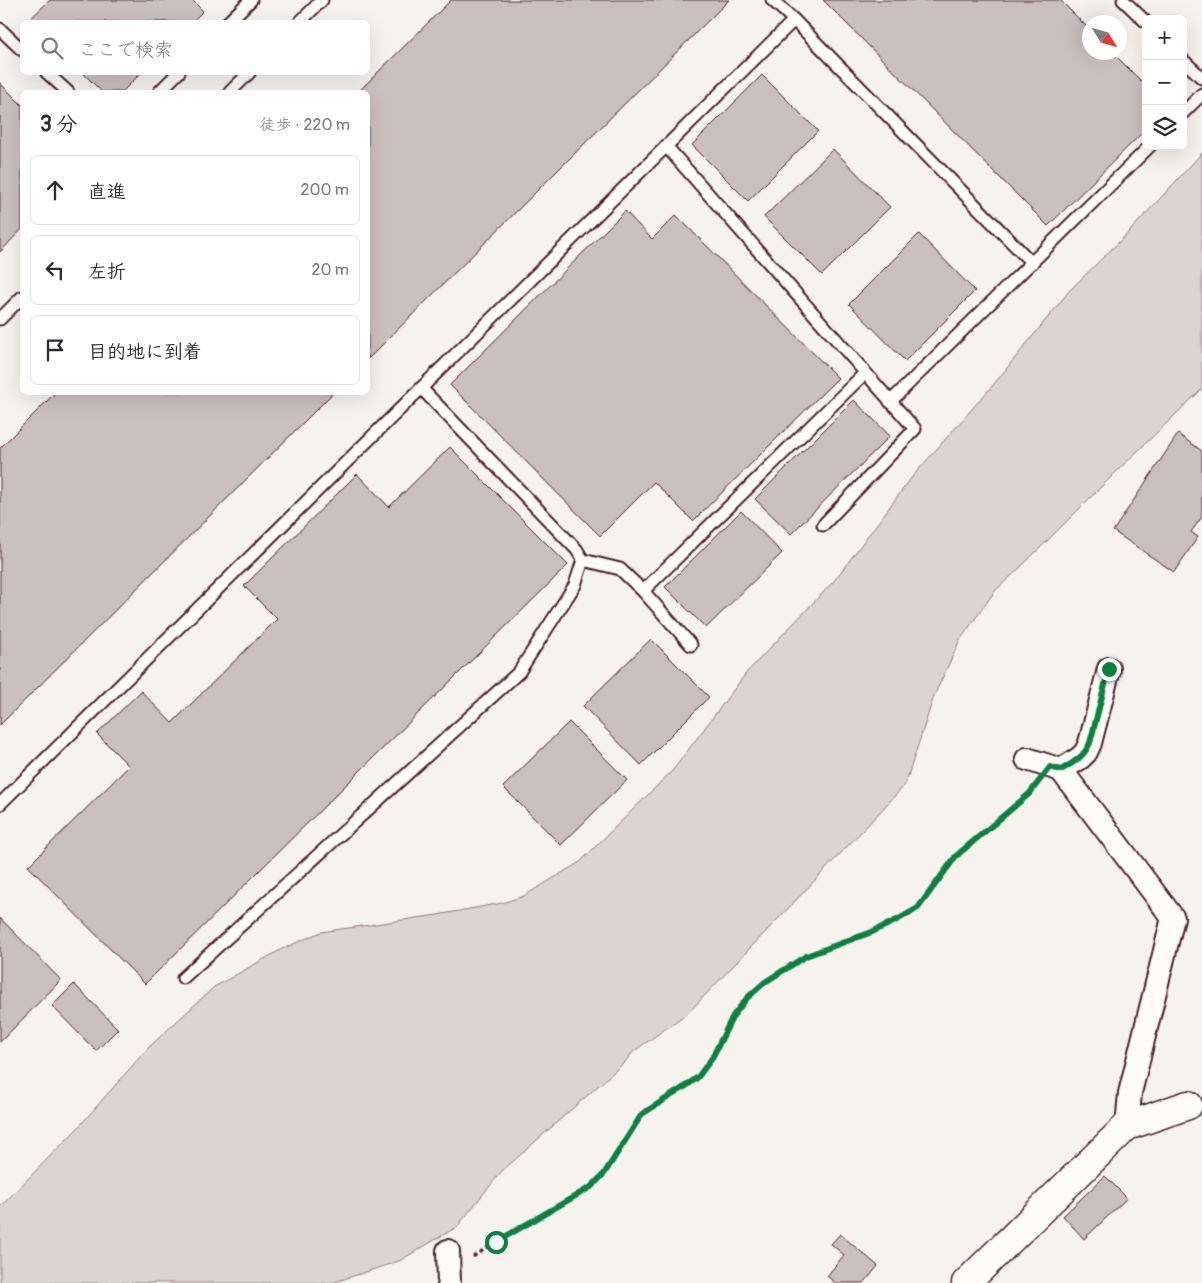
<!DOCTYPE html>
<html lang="ja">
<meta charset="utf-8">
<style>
:root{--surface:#fff;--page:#f7f7f7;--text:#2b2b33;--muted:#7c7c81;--line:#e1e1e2}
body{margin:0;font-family:Pangolin,"Klee One",sans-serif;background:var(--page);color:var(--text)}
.controls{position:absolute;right:15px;top:15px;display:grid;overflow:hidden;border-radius:8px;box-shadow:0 5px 20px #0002}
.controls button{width:45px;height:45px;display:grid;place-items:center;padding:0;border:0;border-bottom:1px solid var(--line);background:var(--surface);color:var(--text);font:25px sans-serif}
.compass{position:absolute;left:1082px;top:15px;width:45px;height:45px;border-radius:50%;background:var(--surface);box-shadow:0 5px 20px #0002;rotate:127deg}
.stop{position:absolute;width:15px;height:15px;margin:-11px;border:4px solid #0b8043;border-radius:50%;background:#fff}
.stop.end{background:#0b8043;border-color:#fff;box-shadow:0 1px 5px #0008}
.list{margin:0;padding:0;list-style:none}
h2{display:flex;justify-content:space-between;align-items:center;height:65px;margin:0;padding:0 20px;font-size:21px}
h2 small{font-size:16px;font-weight:400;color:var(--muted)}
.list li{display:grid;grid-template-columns:32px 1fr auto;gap:15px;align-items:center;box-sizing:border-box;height:70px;margin:0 10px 10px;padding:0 10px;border:1px solid var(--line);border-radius:8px}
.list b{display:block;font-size:19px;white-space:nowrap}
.list em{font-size:16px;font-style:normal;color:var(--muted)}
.icon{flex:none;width:28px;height:28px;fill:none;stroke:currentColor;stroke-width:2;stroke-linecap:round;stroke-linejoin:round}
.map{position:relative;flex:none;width:1202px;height:1283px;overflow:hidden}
.search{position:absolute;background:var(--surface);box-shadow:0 5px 20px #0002;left:20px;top:20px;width:350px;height:55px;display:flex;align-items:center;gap:12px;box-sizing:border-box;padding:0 18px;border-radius:8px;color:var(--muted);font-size:19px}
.panel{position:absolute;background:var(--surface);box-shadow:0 5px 20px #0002;left:20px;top:90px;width:350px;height:305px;border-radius:8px}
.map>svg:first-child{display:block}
.green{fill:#dcd4d2;stroke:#937a7e}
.building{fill:#cbbfbe;stroke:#4a1f2b}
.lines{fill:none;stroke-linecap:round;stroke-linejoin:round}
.service-casing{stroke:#4a1f2b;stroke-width:15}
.minor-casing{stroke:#4a1f2b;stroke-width:26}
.tertiary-casing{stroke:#4a1f2b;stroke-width:31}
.path{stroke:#4a1f2b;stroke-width:3;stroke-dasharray:4 4;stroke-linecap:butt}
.service{stroke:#fdfcf7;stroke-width:11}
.minor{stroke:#fdfcf7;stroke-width:22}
.tertiary{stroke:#fdfcf7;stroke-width:28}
.route{stroke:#0b8043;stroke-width:6}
</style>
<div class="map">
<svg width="1202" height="1283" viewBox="0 0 1202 1283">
<rect width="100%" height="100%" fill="#f6f3ef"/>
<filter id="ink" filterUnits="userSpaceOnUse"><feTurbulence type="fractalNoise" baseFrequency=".02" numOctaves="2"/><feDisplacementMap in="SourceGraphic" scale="10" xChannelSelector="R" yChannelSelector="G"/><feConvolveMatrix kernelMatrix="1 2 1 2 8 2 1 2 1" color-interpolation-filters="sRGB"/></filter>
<g filter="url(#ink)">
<!-- green -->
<path class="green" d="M1202 153V389L1114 474 1024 564 995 591 960 640 934 696 905 785 864 829 689 1012 633 1052 625 1062 501 1172 457 1227 399 1261 332 1283H0V1207L76 1130 147 1049 214 987 282 949 321 932 437 915 502 903 524 896 580 862 673 770 747 672 834 581 912 477 994 384 1070 290 1129 232Z"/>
<!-- building -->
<g class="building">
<path d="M50 0H192L203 11 192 22H33L30 19Z"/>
<path d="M451 0H729L368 359V92H358Z"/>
<path d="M823 0H1060L1090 30V52H1112L1146 86V129L1048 226Z"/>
<path d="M82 72H142L122 92H102Z"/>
<path d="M762 75 818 131 748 201 692 145Z"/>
<path d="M0 83 22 105V229L0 252Z"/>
<path d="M833 149 890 207 822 275 764 217Z"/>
<path d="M625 211 652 239 676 215 838 378 693 521 654 482 600 536 450 385Z"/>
<path d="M919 234 975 291 905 361 849 304Z"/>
<path d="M56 392H334L0 725V448Z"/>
<path d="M854 400 890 436 791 534 755 499Z"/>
<path d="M1178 434 1202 451V517L1191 532 1198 537 1174 572 1113 531Z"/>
<path d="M450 447 568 565 145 984 28 866 129 766 97 734 141 691 172 723 277 619 244 586 357 474 389 507Z"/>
<path d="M741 511 782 553 706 628 665 587Z"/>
<path d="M651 639 709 697 641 765 583 706Z"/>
<path d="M569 722 627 780 561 845 503 787Z"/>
<path d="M0 918 61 980 0 1042Z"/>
<path d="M74 984 118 1029 96 1051 52 1006Z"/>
<path d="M1105 1176 1127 1198 1084 1239 1063 1216Z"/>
<path d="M840 1234 878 1266 864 1283H835L827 1276 844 1255 831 1244Z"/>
</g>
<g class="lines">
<!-- service casing -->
<g class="service-casing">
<g id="service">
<path d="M772 0 794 20 1032 263"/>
<path d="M1123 0 1146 22"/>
<path d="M228 22 251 0"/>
<path d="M300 22 322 0"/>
<path d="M0 29 22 50"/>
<path d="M1183 60 1202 78"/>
<path d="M46 72 68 92"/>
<path d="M159 92 179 72"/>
<path d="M230 92 250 72"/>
<path d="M1183 113 1202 94"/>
<path d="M666 146 915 429 823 525"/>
<path d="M0 319 22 297"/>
<path d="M890 402 1150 146"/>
<path d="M583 560 620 569 643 591 691 645"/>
<path d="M643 591 865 373"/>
<path d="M0 804 794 20"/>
<path d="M183 978 519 672 575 585 583 560 577 550 421 388"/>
</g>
</g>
<!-- minor casing -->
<g class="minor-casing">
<g id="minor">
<path d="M1027 759 1061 770 1080 758 1086 752 1090 743 1109 669"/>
<path d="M1061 770 1173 918 1130 1093 1127 1126"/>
<path d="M448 1251 449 1283"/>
</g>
</g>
<!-- tertiary casing -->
<g class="tertiary-casing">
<path id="tertiary" d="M966 1283 1127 1126 1188 1105"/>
</g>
<!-- path -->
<path class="path" d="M473 1257 496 1242 591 1187 604 1174 642 1114 686 1087 698 1077 712 1058 733 1015 747 998 765 982 806 956 872 932 897 920 918 908 956 857 1029 794 1034 787"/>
<!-- service -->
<use href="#service" class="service"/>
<!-- minor -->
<use href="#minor" class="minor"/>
<!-- tertiary -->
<use href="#tertiary" class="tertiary"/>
</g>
</g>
<g class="lines" filter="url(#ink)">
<!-- route -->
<path class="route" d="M496 1242 591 1187 604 1174 642 1114 686 1086 698 1077 712 1058 733 1016 747 998 765 982 806 956 872 932 897 920 918 908 956 856 1029 794 1050 767 1061 770C1074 762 1083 758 1090 743L1109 669"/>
</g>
</svg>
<div class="controls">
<button>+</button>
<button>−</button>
<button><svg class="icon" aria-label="layers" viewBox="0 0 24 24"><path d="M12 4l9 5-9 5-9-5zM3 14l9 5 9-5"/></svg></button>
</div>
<svg class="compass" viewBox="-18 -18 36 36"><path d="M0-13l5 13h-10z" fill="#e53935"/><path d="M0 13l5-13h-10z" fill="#7c7c81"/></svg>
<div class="stop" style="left:496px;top:1242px"></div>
<div class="stop end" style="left:1109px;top:669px"></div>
<div class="search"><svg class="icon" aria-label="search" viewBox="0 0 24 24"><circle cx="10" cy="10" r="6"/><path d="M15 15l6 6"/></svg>ここで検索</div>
<section class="panel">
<h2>3 分<small>徒歩 · 220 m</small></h2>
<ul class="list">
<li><svg class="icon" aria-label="ahead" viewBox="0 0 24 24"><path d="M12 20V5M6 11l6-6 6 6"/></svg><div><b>直進</b></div><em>200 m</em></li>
<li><svg class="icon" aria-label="left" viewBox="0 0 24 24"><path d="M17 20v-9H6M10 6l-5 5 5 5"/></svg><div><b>左折</b></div><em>20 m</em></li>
<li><svg class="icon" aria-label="arrive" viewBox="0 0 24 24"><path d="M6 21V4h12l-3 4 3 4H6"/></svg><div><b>目的地に到着</b></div></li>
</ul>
</section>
</div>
